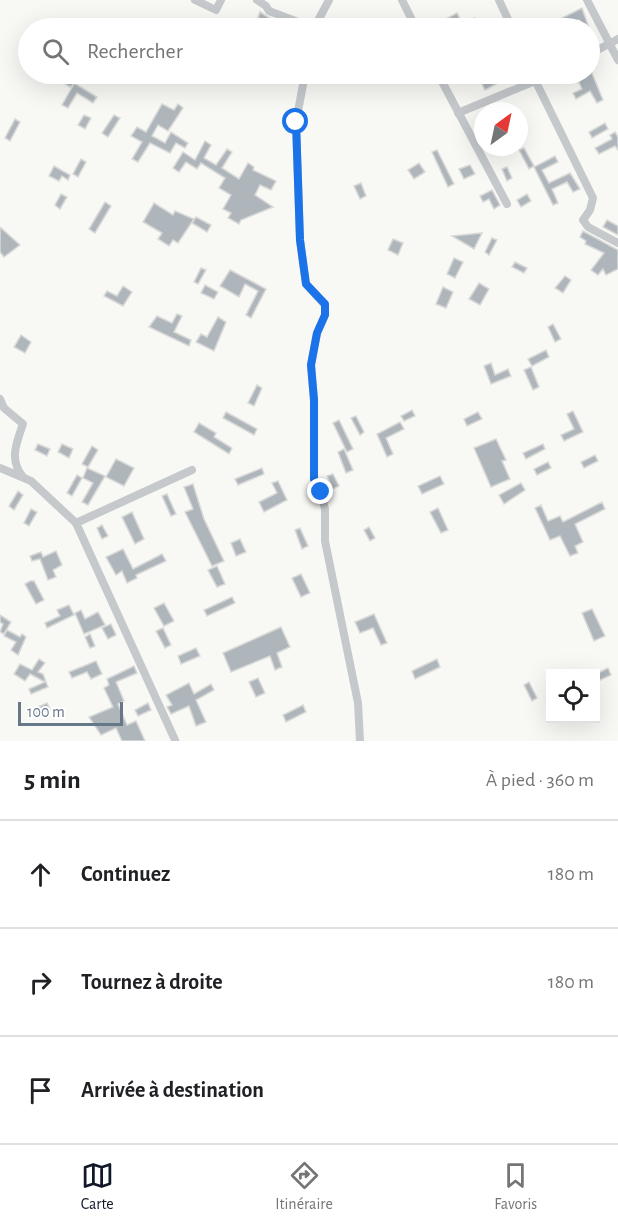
<!DOCTYPE html>
<html lang="fr">
<meta charset="utf-8">
<style>
:root{--surface:#fff;--page:#f2f2f2;--text:#202124;--muted:#757577;--line:#e0e0e0;--accent:#111827}
body{margin:0;font-family:"Alegreya Sans",sans-serif;background:var(--page);color:var(--text)}
.controls{position:absolute;right:18px;bottom:18px;display:grid;overflow:hidden;border-radius:0px;box-shadow:0 6px 24px #0002}
.controls button{width:54px;height:54px;display:grid;place-items:center;padding:0;border:0;border-bottom:2px solid var(--line);background:var(--surface);color:var(--text);font:30px sans-serif}
.compass{position:absolute;left:474px;top:102px;width:54px;height:54px;border-radius:50%;background:var(--surface);box-shadow:0 6px 24px #0002;rotate:33deg}
.scale{position:absolute;left:18px;bottom:15px;width:105px;box-sizing:border-box;padding-left:6px;border:3px solid #667787;border-top:0;font-size:16px;line-height:21px;white-space:nowrap;color:#667787;-webkit-text-stroke:4px #fff;paint-order:stroke}
.stop{position:absolute;width:18px;height:18px;margin:-14px;border:4px solid #1a73e8;border-radius:50%;background:#fff}
.stop.end{background:#1a73e8;border-color:#fff;box-shadow:0 2px 6px #0008}
.list{margin:0;padding:0;list-style:none}
h2{display:flex;justify-content:space-between;align-items:center;height:78px;margin:0;padding:0 24px;font-size:26px}
h2 small{font-size:20px;font-weight:400;color:var(--muted)}
.list li{display:grid;grid-template-columns:39px 1fr auto;gap:18px;align-items:center;box-sizing:border-box;height:108px;padding:0 24px;border-top:2px solid var(--line)}
.list b{display:block;font-size:22px;white-space:nowrap}
.list em{font-size:20px;font-style:normal;color:var(--muted)}
.icon{flex:none;width:33px;height:33px;fill:none;stroke:currentColor;stroke-width:2;stroke-linecap:round;stroke-linejoin:round}
.map{position:relative;flex:none;width:618px;height:741px;overflow:hidden}
.search{position:absolute;background:var(--surface);box-shadow:0 6px 24px #0002;left:18px;right:18px;top:18px;height:66px;display:flex;align-items:center;gap:15px;box-sizing:border-box;padding:0 21px;border-radius:33px;color:var(--muted);font-size:22px}
.sheet{height:402px;background:var(--surface)}
nav{display:flex;justify-content:space-around;align-items:center;box-sizing:border-box;height:84px;border-top:2px solid var(--line);background:var(--surface);font-size:16px;color:var(--muted)}
nav a{display:grid;justify-items:center;gap:3px}
nav .on{color:var(--accent)}
.map>svg:first-child{display:block}
.building{fill:#aeb6bc;stroke:#d9d9d7;stroke-width:1.5}
.lines{fill:none;stroke-linecap:round;stroke-linejoin:round}
.street{stroke:#c5c9cc;stroke-width:8}
.route{stroke:#1a73e8;stroke-width:8}
</style>
<div class="map">
<svg width="618" height="741" viewBox="0 0 618 741">
<rect width="100%" height="100%" fill="#f8f8f5"/>
<!-- building -->
<g class="building">
<path d="M582 8 589 28H583L579 20 560 28 556 21Z"/>
<path d="M260 12 271 19 297 28H234L243 19 257 21Z"/>
<path d="M457 13 461 21 447 28H429Z"/>
<path d="M475 18 480 28H464L461 22Z"/>
<path d="M591 71 603 100 597 103 590 91 576 99 573 93 582 89 577 78Z"/>
<path d="M477 74H496L500 82 485 90Z"/>
<path d="M64 77 97 97 93 103 77 93 68 108 62 105 74 84 70 87 62 82Z"/>
<path d="M162 104 174 110 178 104 183 108 168 131 158 125 152 136 165 143 171 132 188 143 185 148 176 143 170 153 150 143 138 162 132 159 142 142 131 136 137 127 146 132Z"/>
<path d="M84 115 91 118 85 129 78 125Z"/>
<path d="M114 115 120 118 108 137 102 133Z"/>
<path d="M15 119 20 122 10 141 5 138Z"/>
<path d="M605 123 608 129 592 138 589 132Z"/>
<path d="M615 132 618 137V150L615 146 599 154 595 148 612 139 610 135Z"/>
<path d="M205 141 211 145 204 158 216 165 227 149 232 152 222 168 239 179 248 163 254 167 253 170 276 181 271 190 260 185 255 195 273 207 241 220 239 224 228 218 231 213 223 209 231 195 219 188 225 178 201 163 197 169 186 162 179 172 173 168 183 152 195 160Z"/>
<path d="M524 148 534 166 529 169 519 150Z"/>
<path d="M437 150 454 184 448 187 432 152Z"/>
<path d="M555 156 558 162 542 170 549 183 570 173 580 189 573 192 567 182 552 189 558 203 553 205 534 167Z"/>
<path d="M81 159 86 162 78 177 73 174Z"/>
<path d="M419 163 425 172 414 179 408 170Z"/>
<path d="M470 165 475 174 464 179 459 169Z"/>
<path d="M54 166 70 175 68 180 62 176 59 181 49 176Z"/>
<path d="M507 167 512 178 507 181 502 169Z"/>
<path d="M361 183 366 196 360 199 354 186Z"/>
<path d="M492 190 500 205 494 209 489 199 483 202 480 196Z"/>
<path d="M61 194 67 197 60 209 55 205Z"/>
<path d="M527 194 531 201 521 207 517 200Z"/>
<path d="M105 202 111 206 95 233 89 229Z"/>
<path d="M154 203 173 215 175 211 194 219 178 243 173 240 169 246 158 239 162 233 143 222Z"/>
<path d="M196 217 211 225 207 232 192 223Z"/>
<path d="M607 220 618 226V235L603 227Z"/>
<path d="M0 227 20 245 4 257 0 252Z"/>
<path d="M583 231 618 250V269L606 275 603 269 598 275 591 270 604 253 585 244 586 241 580 237Z"/>
<path d="M482 233 474 249 452 236Z"/>
<path d="M492 238 497 240 489 255 485 252Z"/>
<path d="M393 239 403 243 398 255 388 250Z"/>
<path d="M454 258 463 262 455 278 447 274Z"/>
<path d="M515 262 527 268 524 273 512 267Z"/>
<path d="M201 268 206 270 198 284 194 282Z"/>
<path d="M230 270 266 289 251 318 246 315 258 291 245 284 239 297 220 286Z"/>
<path d="M565 276 571 280 563 293 555 288Z"/>
<path d="M479 283 489 289 480 305 469 299Z"/>
<path d="M205 285 218 292 214 299 201 293Z"/>
<path d="M123 286 132 292 123 306 104 296 107 291 117 296Z"/>
<path d="M443 287 453 292 446 308 436 304Z"/>
<path d="M177 314 182 316 174 332 191 340 189 346 149 327 157 316 172 323Z"/>
<path d="M218 317 226 322 214 351 196 342 201 334 207 337Z"/>
<path d="M553 324 561 339 555 342 548 327Z"/>
<path d="M21 335 31 342 25 353 14 347Z"/>
<path d="M546 350 549 357 532 366 528 359Z"/>
<path d="M491 363 495 375 508 369 511 376 491 384 484 366Z"/>
<path d="M531 367 539 387 533 390 524 370Z"/>
<path d="M257 385 262 388 254 406 248 403Z"/>
<path d="M412 410 415 416 404 421 401 416Z"/>
<path d="M573 411 583 432 564 441 561 435 574 429 567 414Z"/>
<path d="M226 412 257 429 254 435 223 418Z"/>
<path d="M478 412 482 419 467 426 464 419Z"/>
<path d="M356 416 364 432 360 435 351 418Z"/>
<path d="M339 420 353 449 347 452 333 423Z"/>
<path d="M400 422 404 429 386 438 393 454 387 457 377 434Z"/>
<path d="M199 423 216 433 214 437 232 448 229 454 194 432Z"/>
<path d="M496 439 506 460 502 461 510 479 491 487 474 448Z"/>
<path d="M38 444 50 449 47 456 35 450Z"/>
<path d="M62 444 73 449 69 458 58 452Z"/>
<path d="M543 444 545 449 526 459 523 453Z"/>
<path d="M92 446 98 450 88 467 82 464Z"/>
<path d="M344 449 353 470 346 473 338 452Z"/>
<path d="M595 455 598 461 584 468 581 462Z"/>
<path d="M116 459 134 468 124 486 106 477Z"/>
<path d="M548 462 551 468 537 475 534 469Z"/>
<path d="M87 468 105 476 88 505 82 502 93 483 83 478Z"/>
<path d="M262 468 264 474 238 485 235 479Z"/>
<path d="M333 474 339 486 333 489 327 476Z"/>
<path d="M77 475 82 478 72 496 67 493Z"/>
<path d="M440 476 444 484 422 494 418 486Z"/>
<path d="M278 481 287 500 264 512 259 502 277 493 272 483Z"/>
<path d="M521 483 525 490 504 504 499 495Z"/>
<path d="M193 484 204 519 224 561 212 566 185 512 193 509 184 487Z"/>
<path d="M18 491 23 495 14 510 9 506Z"/>
<path d="M167 494 176 514 171 516 162 496Z"/>
<path d="M602 502 605 509 575 524 583 542 575 546 578 553 570 556 560 536 550 540 535 508 541 505 548 521 560 516 563 522Z"/>
<path d="M438 508 448 530 441 533 430 512Z"/>
<path d="M31 509 37 512 29 526 24 523Z"/>
<path d="M132 512 144 539 135 544 122 517Z"/>
<path d="M102 525 108 536 102 539 97 528Z"/>
<path d="M369 527 375 538 370 541 364 530Z"/>
<path d="M300 528 308 546 302 549 295 530Z"/>
<path d="M240 539 246 552 236 556 231 543Z"/>
<path d="M123 549 133 569 162 554 166 561 136 575 137 578 127 583 122 571 116 575 106 557Z"/>
<path d="M56 551 62 565 53 570 56 577 48 580 40 559 32 561 30 556 41 552 43 557Z"/>
<path d="M217 566 225 584 217 587 208 570Z"/>
<path d="M301 574 310 593 301 597 292 578Z"/>
<path d="M30 581H34L44 600 36 604 25 584Z"/>
<path d="M232 597 235 603 207 616 204 610Z"/>
<path d="M164 603 174 621 164 626 154 608Z"/>
<path d="M69 605 74 615 47 628 45 623 60 616 57 610Z"/>
<path d="M592 609 605 636 594 641 582 613Z"/>
<path d="M81 610 85 619 98 612 105 625 84 634 75 613Z"/>
<path d="M374 614 387 643 381 645 373 628 360 633 355 622Z"/>
<path d="M0 615 11 622 4 634 0 632 3 624 0 622Z"/>
<path d="M111 624 116 635 108 639 102 628Z"/>
<path d="M281 627 290 647 277 653 282 667 275 670 270 656 231 672 223 653Z"/>
<path d="M163 628 171 645 165 648 156 631Z"/>
<path d="M7 630 20 637 22 634 26 637 18 655 11 650 16 642 4 636Z"/>
<path d="M90 634 95 646 90 648 85 637Z"/>
<path d="M196 648 200 656 181 664 178 656Z"/>
<path d="M39 659 45 663 38 672 43 674 48 687 31 694 29 689 45 682 30 674 25 681 14 674 20 664 32 670Z"/>
<path d="M437 659 440 667 415 679 412 671Z"/>
<path d="M96 661 102 674 91 679 87 672 72 678 69 672Z"/>
<path d="M134 666 137 673 116 682 124 701 118 704 127 725 136 721 145 741H122L116 728 101 735 89 717 113 707 104 688 109 685 107 679Z"/>
<path d="M608 668 611 675 596 682V674Z"/>
<path d="M258 678 265 693 256 697 249 682Z"/>
<path d="M529 682 537 698 532 701 524 685Z"/>
<path d="M189 683 194 694 211 684 214 690 196 700 206 722 196 726 189 706 171 714 167 707 172 705 166 695Z"/>
<path d="M47 703 50 709 29 718 27 712Z"/>
<path d="M148 703 151 710 138 716 135 710Z"/>
<path d="M303 705 306 712 286 722 283 715Z"/>
</g>
<g class="lines">
<!-- street -->
<g class="street">
<path d="M195 0 216 10 221 0"/>
<path d="M257 0 266 6 269 11 314 28"/>
<path d="M402 0 416 28"/>
<path d="M499 0 512 28"/>
<path d="M587 0 618 60"/>
<path d="M314 28 329 0"/>
<path d="M590 54 618 39"/>
<path d="M305 74 296 122 300 240 306 284 325 305V315L317 333 311 365 314 400V479L321 492 325 509V541L358 703 360 741"/>
<path d="M438 74 507 204"/>
<path d="M532 74 593 198 590 210 583 220 588 227 618 243"/>
<path d="M458 113 552 74"/>
<path d="M0 399 4 408 23 424C16 444 9 460 23 477"/>
<path d="M0 468 31 481 76 523 175 740"/>
<path d="M76 523 192 470"/>
</g>
</g>
<g class="lines">
<!-- route -->
<path class="route" d="M296 122 300 240 306 284 325 304V315L317 333 311 365 314 400V479L321 492"/>
</g>
</svg>
<div class="controls">
<button><svg class="icon" aria-label="locate" viewBox="0 0 24 24"><circle cx="12" cy="12" r="6"/><path d="M12 2v4M12 18v4M2 12h4M18 12h4"/></svg></button>
</div>
<svg class="compass" viewBox="-18 -18 36 36"><path d="M0-13l5 13h-10z" fill="#e53935"/><path d="M0 13l5-13h-10z" fill="#757577"/></svg>
<div class="scale">100 m</div>
<div class="stop" style="left:296px;top:122px"></div>
<div class="stop end" style="left:321px;top:492px"></div>
<div class="search"><svg class="icon" aria-label="search" viewBox="0 0 24 24"><circle cx="10" cy="10" r="6"/><path d="M15 15l6 6"/></svg>Rechercher</div>
</div>
<section class="sheet">
<h2>5 min<small>À pied · 360 m</small></h2>
<ul class="list">
<li><svg class="icon" aria-label="ahead" viewBox="0 0 24 24"><path d="M12 20V5M6 11l6-6 6 6"/></svg><div><b>Continuez</b></div><em>180 m</em></li>
<li><svg class="icon" aria-label="right" viewBox="0 0 24 24"><path d="M7 20v-9h11M14 6l5 5-5 5"/></svg><div><b>Tournez à droite</b></div><em>180 m</em></li>
<li><svg class="icon" aria-label="arrive" viewBox="0 0 24 24"><path d="M6 21V4h12l-3 4 3 4H6"/></svg><div><b>Arrivée à destination</b></div></li>
</ul>
</section>
<nav>
<a class="on"><svg class="icon" aria-label="map" viewBox="0 0 24 24"><path d="M3 6l6-2 6 2 6-2v14l-6 2-6-2-6 2zM9 4v14M15 6v14"/></svg>Carte</a>
<a><svg class="icon" aria-label="directions" viewBox="0 0 24 24"><path d="M12 3l9 9-9 9-9-9zM9 14v-3h6M13 9l2 2-2 2"/></svg>Itinéraire</a>
<a><svg class="icon" aria-label="saved" viewBox="0 0 24 24"><path d="M7 4h10v16l-5-4-5 4z"/></svg>Favoris</a>
</nav>
